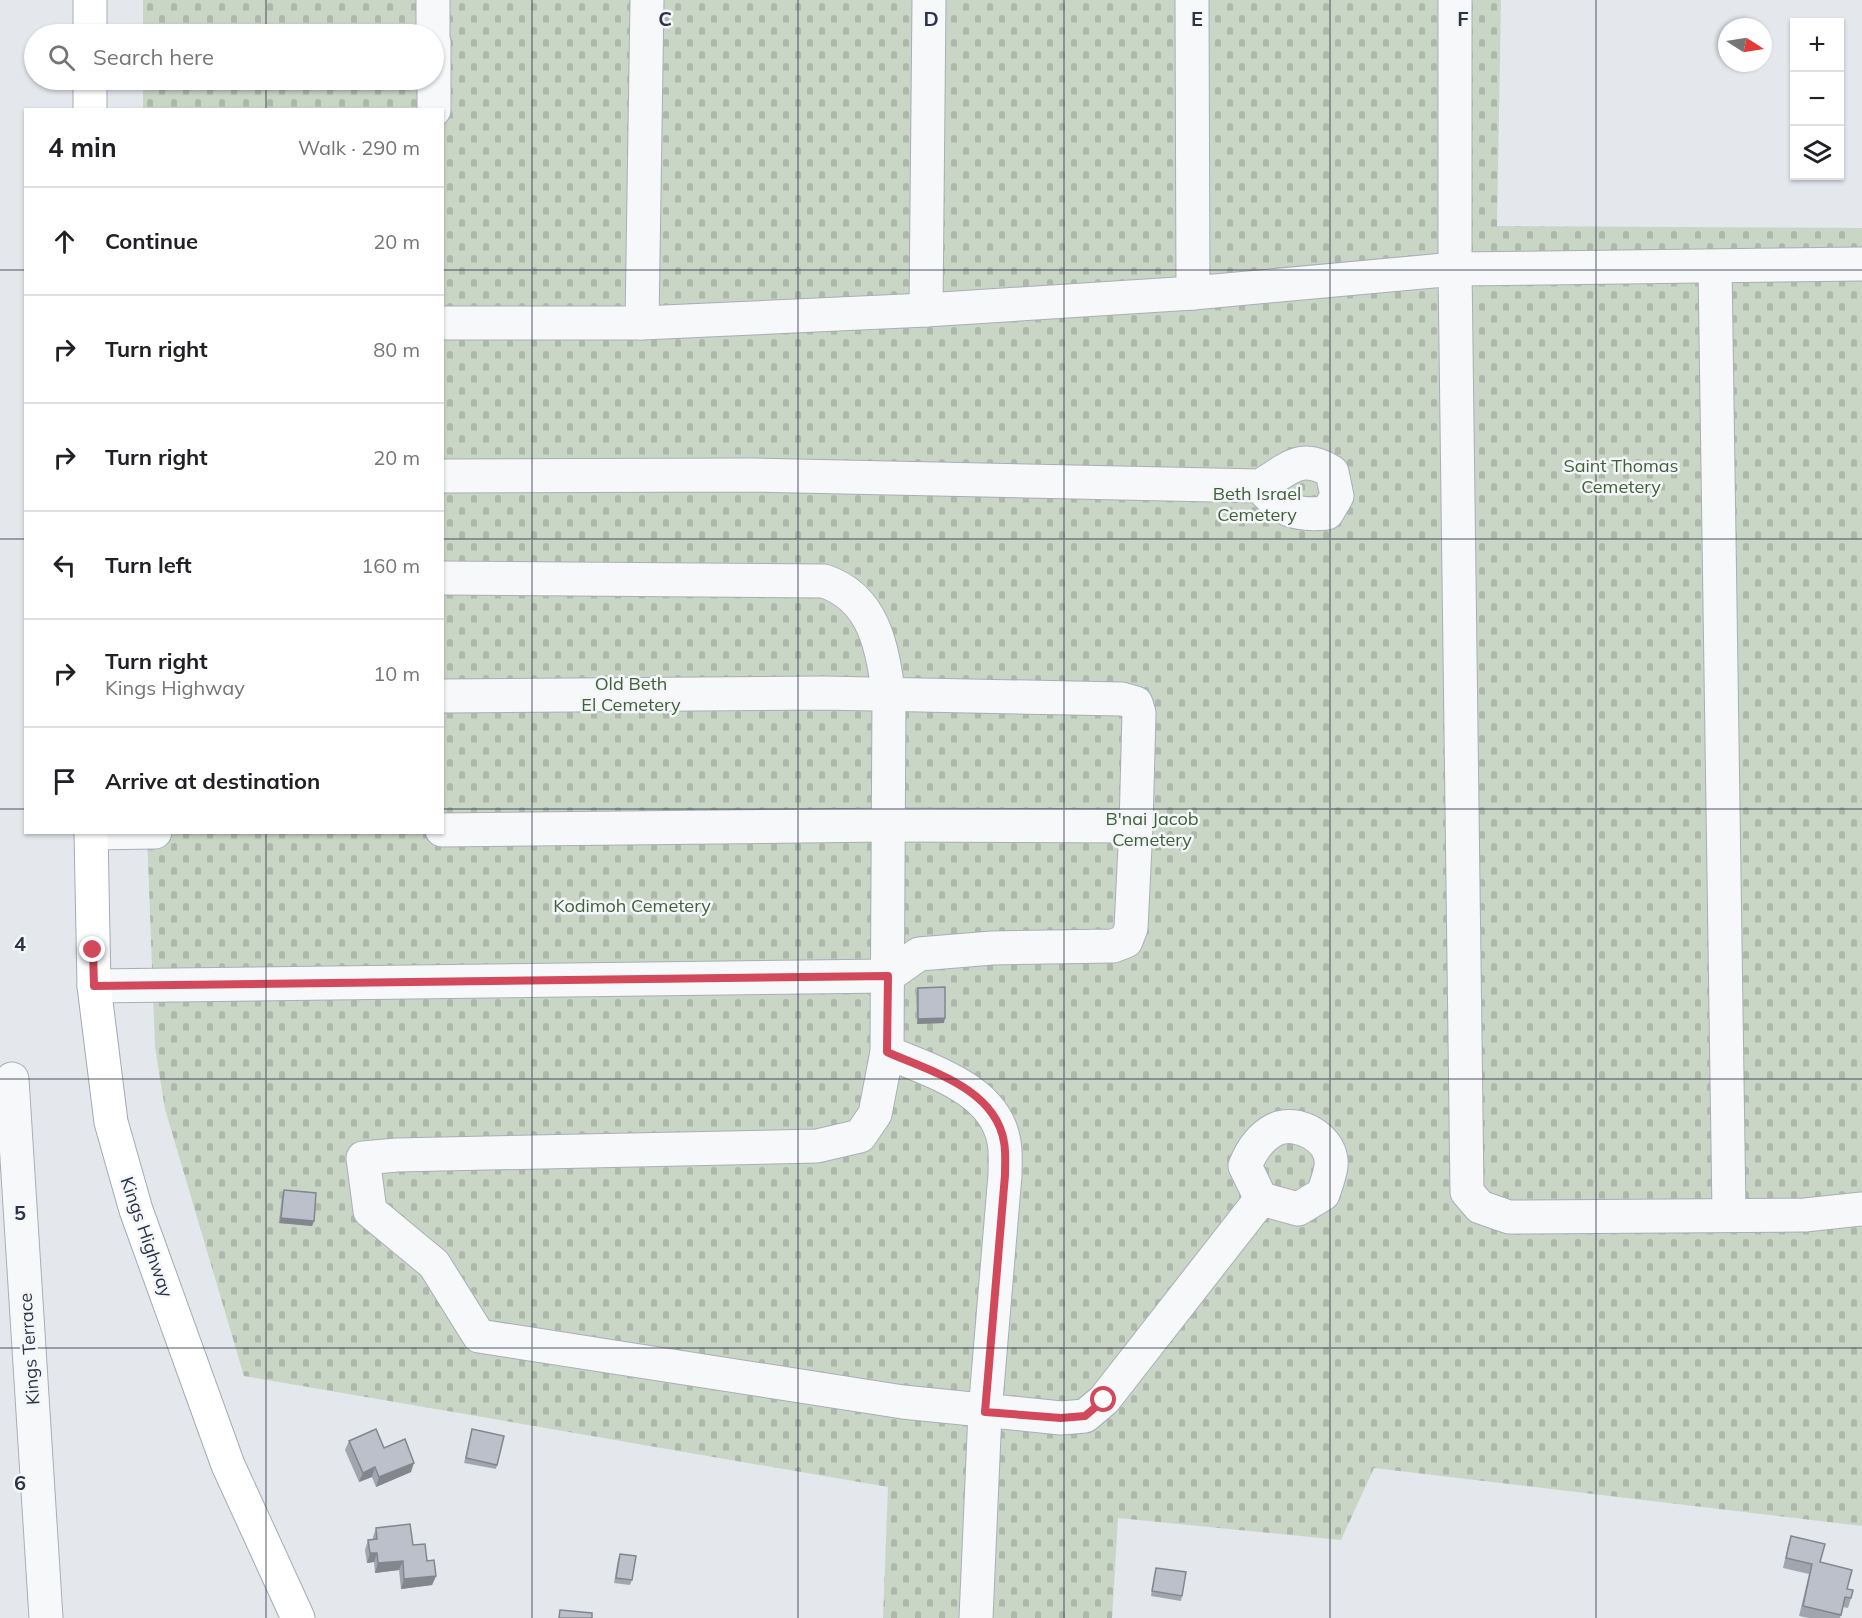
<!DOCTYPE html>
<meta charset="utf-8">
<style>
:root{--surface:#fff;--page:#f2f2f2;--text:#202124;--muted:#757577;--line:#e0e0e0}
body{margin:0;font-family:Mulish,sans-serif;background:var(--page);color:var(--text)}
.controls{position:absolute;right:18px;top:18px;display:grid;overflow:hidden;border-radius:0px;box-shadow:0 2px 4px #0004}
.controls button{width:54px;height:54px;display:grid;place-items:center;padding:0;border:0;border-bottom:2px solid var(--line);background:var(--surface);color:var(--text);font:30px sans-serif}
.compass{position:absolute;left:1718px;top:18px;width:54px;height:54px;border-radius:50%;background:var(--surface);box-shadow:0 2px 4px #0004;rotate:102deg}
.stop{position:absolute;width:18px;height:18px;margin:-14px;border:4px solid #d1495b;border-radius:50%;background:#fff}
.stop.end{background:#d1495b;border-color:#fff;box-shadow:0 2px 6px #0008}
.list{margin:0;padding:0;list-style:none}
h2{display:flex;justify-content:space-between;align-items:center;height:78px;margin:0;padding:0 24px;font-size:26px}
h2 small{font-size:20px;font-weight:400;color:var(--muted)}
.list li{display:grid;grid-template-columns:39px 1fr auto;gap:18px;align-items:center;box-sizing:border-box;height:108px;padding:0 24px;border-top:2px solid var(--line)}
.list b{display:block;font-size:22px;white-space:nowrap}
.list p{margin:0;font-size:20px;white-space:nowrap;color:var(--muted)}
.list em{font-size:20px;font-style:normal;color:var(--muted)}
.icon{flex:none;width:33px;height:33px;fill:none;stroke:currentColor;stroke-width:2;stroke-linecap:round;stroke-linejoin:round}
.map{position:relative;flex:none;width:1862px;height:1618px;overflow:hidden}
.search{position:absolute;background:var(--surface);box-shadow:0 2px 4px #0004;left:24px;top:24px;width:420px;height:66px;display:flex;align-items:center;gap:15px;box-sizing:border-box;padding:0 21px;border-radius:33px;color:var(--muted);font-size:22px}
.panel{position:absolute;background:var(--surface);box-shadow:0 2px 4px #0004;left:24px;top:108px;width:420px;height:726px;border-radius:0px}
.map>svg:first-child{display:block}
.cemetery{fill:url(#cemetery-stones)}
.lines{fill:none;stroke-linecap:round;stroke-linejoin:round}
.minor-casing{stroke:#a9aeb7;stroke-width:35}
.major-casing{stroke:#a3abb8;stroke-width:35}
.minor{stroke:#f7f8fa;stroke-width:33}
.major{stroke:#fff;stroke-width:33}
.wall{fill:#a1a5ae}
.shaded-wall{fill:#83868d}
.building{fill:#bbc0ca;stroke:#83868d;stroke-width:1.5}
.route{stroke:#d1495b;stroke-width:8}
.grid{fill:none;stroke:#2b3445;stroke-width:1.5;stroke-opacity:0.55}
.labels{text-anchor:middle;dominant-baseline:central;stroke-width:5;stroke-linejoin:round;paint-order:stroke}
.park-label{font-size:18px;fill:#3f6138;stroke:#f4f6f9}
.street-label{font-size:18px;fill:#2b3445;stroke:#f4f6f9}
.grid-label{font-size:20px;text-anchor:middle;font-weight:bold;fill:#2b3445;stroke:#f4f6f9;stroke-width:5;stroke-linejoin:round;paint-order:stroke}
</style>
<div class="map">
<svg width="1862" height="1618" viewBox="0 0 1862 1618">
<defs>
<pattern id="cemetery-stones" width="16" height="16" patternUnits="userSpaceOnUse" patternTransform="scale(1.5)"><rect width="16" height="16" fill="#c9d6c5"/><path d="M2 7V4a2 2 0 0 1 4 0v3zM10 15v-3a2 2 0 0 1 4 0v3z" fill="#adb8ab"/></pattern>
</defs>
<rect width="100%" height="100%" fill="#e4e7ec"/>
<!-- cemetery -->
<path class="cemetery" d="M143 0H1501L1497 226 1862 228V1526L1374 1468 1341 1540 1118 1518 1112 1618H883L888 1487 244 1376 165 1109 155 1047 147 833 442 832V110L143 109V80H434V34H143Z"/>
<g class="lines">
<!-- minor casing -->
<g class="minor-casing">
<g id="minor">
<path d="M433 0V34"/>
<path d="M1192 0 1193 293"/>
<path d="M1455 0V269L1467 1192 1480 1207 1509 1217 1805 1215 1862 1209"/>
<path d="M434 42V110"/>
<path d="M1715 267 1729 1213"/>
<path d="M926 310 929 0"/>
<path d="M442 323H642L926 310 1193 293 1455 269 1862 264"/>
<path d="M642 323 647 0"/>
<path d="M442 476 750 475 1260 486C1289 469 1301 452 1332 472L1337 496 1327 513C1295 516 1281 511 1260 486"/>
<path d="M442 578 824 581C875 598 882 648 889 696L887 1052 875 1114 860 1136 817 1146 397 1155 363 1158 370 1211 434 1264 479 1336 903 1402 1061 1418 1085 1416 1104 1400 1261 1199 1245 1166C1251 1151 1259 1138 1274 1130 1297 1118 1334 1139 1331 1166 1330 1175 1326 1185 1323 1194L1298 1209 1261 1199"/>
<path d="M442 696 823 693 1122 699 1136 703 1139 713 1136 826 887 825 442 830"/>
<path d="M91 833 155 832"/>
<path d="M94 986 888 976 919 954 992 948 1113 946 1126 941 1131 928 1136 826"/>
<path d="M887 1052C929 1071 995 1088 1004 1142 1006 1152 1005 1164 1005 1175L985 1412 976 1618"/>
<path d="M12 1079 46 1618"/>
</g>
</g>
<!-- major casing -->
<g class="major-casing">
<g id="major">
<path d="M90 34V0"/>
<path d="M90 110V80"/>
<path d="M91 832 94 986 111 1122 136 1210 228 1465 298 1618"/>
</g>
</g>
<!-- minor -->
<use href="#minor" class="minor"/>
<!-- major -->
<use href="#major" class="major"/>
</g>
<!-- wall -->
<g class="wall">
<path d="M918 988 944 1023 917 1024 916 993Z"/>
<path d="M284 1190 314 1221 312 1226 279 1223 282 1194Z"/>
<path d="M472 1429 497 1465 496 1469 464 1463Z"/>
<path d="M349 1441 384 1448 411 1472 376 1487 372 1477 359 1482 345 1450Z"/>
<path d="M376 1528 413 1545 427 1561 436 1576 432 1585 401 1589 399 1570 375 1573 374 1562 367 1563 365 1550 368 1540H373V1537Z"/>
<path d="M1791 1536 1820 1562 1847 1589 1851 1598 1848 1608 1843 1607 1840 1618H1809L1799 1616 1809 1574 1783 1568 1788 1546Z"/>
<path d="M620 1554 632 1580 630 1585 614 1583 618 1559Z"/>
<path d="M1156 1568 1182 1596 1181 1601 1151 1596 1155 1572Z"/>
</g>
<!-- shaded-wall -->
<g class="shaded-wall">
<path d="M945 1018 944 1023 917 1024 918 1019Z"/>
<path d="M281 1218 314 1221 312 1226 279 1223Z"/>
<path d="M414 1463 411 1472 376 1487 379 1477Z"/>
<path d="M375 1467 372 1477 359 1482 363 1473Z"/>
<path d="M370 1553H377L374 1562 367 1563Z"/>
<path d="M403 1561 399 1570 375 1573 378 1563Z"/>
<path d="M436 1576 432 1585 401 1589 404 1579Z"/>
</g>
<!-- building -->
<g class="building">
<path d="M945 987V1018L918 1019V988Z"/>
<path d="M284 1190 316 1193 314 1221 281 1218Z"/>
<path d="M376 1429 384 1448 405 1439 414 1463 379 1477 375 1467 363 1473 349 1441Z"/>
<path d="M472 1429 504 1436 497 1465 466 1458Z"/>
<path d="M410 1524 413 1545 425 1544 427 1561 434 1560 436 1576 404 1579 403 1561 378 1563 377 1553H370L368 1540 377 1539 376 1528Z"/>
<path d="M1791 1536 1825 1544 1820 1562 1852 1570 1847 1589 1853 1590 1851 1598 1845 1597 1841 1615 1803 1606 1812 1564 1786 1558Z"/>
<path d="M620 1554 636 1556 632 1580 616 1578Z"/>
<path d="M1156 1568 1186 1572 1182 1596 1152 1591Z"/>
<path d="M560 1610 592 1613V1618H559Z"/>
</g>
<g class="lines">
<!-- route -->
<path class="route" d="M93 950 94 986 888 976 887 1052C929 1071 995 1088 1004 1142 1006 1152 1005 1164 1005 1175L985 1412 1061 1418 1085 1416 1104 1400"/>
</g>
<!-- grid -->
<path class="grid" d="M266 0V34M532 0V1618M798 0V1618M1064 0V1618M1330 0V1618M1596 0V1618M266 80V110M0 270H26M442 270H1862M0 539H26M442 539H1862M0 809H26M442 809H1862M266 832V1618M0 1079H1862M0 1348H1862"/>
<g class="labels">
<!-- park labels -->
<g class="park-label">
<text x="1621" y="465">Saint Thomas<tspan x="1621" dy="21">Cemetery</tspan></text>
<text x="1257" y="493">Beth Israel<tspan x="1257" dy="21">Cemetery</tspan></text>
<text x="631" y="683">Old Beth<tspan x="631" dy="21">El Cemetery</tspan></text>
<text x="1152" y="818">B'nai Jacob<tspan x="1152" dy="21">Cemetery</tspan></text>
<text x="632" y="905">Kodimoh Cemetery</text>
</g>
<!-- street labels -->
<g class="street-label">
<text transform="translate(147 1237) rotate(71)">Kings Highway</text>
<text transform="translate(29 1349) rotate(-94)">Kings Terrace</text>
</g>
</g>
<g class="grid-label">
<text x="665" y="26">C</text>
<text x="931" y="26">D</text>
<text x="1197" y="26">E</text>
<text x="1463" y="26">F</text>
<text x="20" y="951">4</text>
<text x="20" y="1220">5</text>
<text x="20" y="1490">6</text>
</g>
</svg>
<div class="controls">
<button>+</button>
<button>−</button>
<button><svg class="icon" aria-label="layers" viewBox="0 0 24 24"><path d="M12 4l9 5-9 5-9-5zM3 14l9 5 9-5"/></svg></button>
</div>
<svg class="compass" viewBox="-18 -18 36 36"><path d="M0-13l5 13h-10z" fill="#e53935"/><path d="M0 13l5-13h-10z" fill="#757577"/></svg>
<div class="stop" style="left:1104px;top:1400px"></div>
<div class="stop end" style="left:93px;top:950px"></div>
<div class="search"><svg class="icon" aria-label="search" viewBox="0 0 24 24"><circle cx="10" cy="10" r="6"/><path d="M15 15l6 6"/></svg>Search here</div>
<section class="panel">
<h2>4 min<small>Walk · 290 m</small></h2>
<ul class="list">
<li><svg class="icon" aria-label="ahead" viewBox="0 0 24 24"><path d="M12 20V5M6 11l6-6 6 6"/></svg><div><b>Continue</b></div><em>20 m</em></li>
<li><svg class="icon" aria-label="right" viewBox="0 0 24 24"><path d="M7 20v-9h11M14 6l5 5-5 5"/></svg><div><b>Turn right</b></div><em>80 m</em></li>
<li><svg class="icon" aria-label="right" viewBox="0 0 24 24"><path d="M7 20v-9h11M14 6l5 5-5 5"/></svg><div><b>Turn right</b></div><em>20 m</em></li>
<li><svg class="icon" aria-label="left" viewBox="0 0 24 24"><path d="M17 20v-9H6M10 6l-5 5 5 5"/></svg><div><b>Turn left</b></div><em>160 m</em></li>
<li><svg class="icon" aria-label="right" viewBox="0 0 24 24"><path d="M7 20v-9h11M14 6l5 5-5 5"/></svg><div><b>Turn right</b><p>Kings Highway</p></div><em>10 m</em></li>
<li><svg class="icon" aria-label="arrive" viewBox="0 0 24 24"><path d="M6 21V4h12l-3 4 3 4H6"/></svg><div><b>Arrive at destination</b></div></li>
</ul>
</section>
</div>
